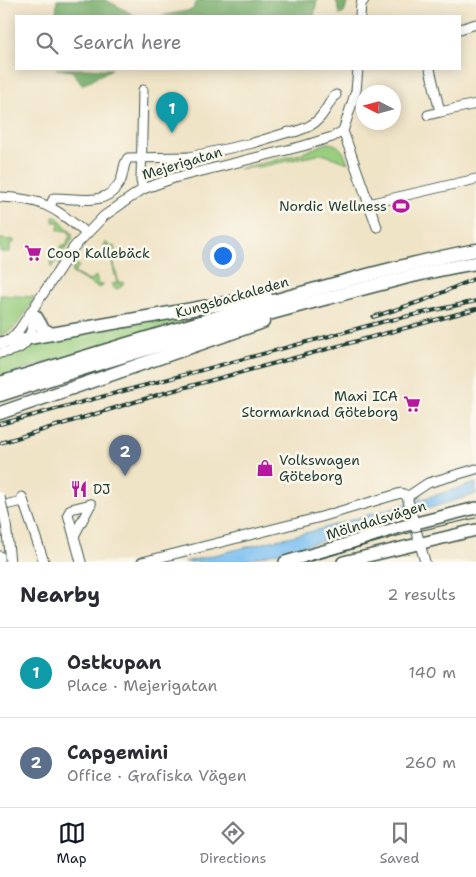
<!DOCTYPE html>
<meta charset="utf-8">
<style>
:root{--surface:#fff;--page:#f7f7f7;--text:#2b2b33;--muted:#7c7c81;--line:#e1e1e2;--accent:#111827}
body{margin:0;font-family:"Shantell Sans",sans-serif;background:var(--page);color:var(--text)}
.compass{position:absolute;left:356px;top:85px;width:45px;height:45px;border-radius:50%;background:var(--surface);box-shadow:0 2px 12px #0003;rotate:276deg}
.you{position:absolute;left:222px;top:255px;width:18px;height:18px;margin:-12px;border:4px solid #fff;border-radius:50%;background:#1a73e8;box-shadow:0 0 0 8px #1a73e833}
.badge{display:grid;place-items:center;width:32px;height:32px;border-radius:50%;background:var(--accent);color:#fff;font-size:16px;font-weight:700}
.pin{position:absolute;translate:-50% -41px;filter:drop-shadow(0 1px 2px #0008)}
.pin::after{content:'';position:absolute;top:26px;width:18px;height:15px;background:inherit;clip-path:polygon(0 0,100% 0,50% 100%)}
.list{margin:0;padding:0;list-style:none}
h2{display:flex;justify-content:space-between;align-items:center;height:65px;margin:0;padding:0 20px;font-size:21px}
h2 small{font-size:16px;font-weight:400;color:var(--muted)}
.list li{display:grid;grid-template-columns:32px 1fr auto;gap:15px;align-items:center;box-sizing:border-box;height:90px;padding:0 20px;border-top:1px solid var(--line)}
.list b{display:block;font-size:19px;white-space:nowrap}
.list p{margin:0;font-size:16px;white-space:nowrap;color:var(--muted)}
.list em{font-size:16px;font-style:normal;color:var(--muted)}
.icon{flex:none;width:28px;height:28px;fill:none;stroke:currentColor;stroke-width:2;stroke-linecap:round;stroke-linejoin:round}
.map{position:relative;flex:none;width:476px;height:562px;overflow:hidden}
.search{position:absolute;background:var(--surface);box-shadow:0 2px 12px #0003;left:15px;right:15px;top:15px;height:55px;display:flex;align-items:center;gap:12px;box-sizing:border-box;padding:0 18px;border-radius:0px;color:var(--muted);font-size:19px}
.sheet{height:245px;background:var(--surface)}
nav{display:flex;justify-content:space-around;align-items:center;box-sizing:border-box;height:70px;border-top:1px solid var(--line);background:var(--surface);font-size:14px;color:var(--muted)}
nav a{display:grid;justify-items:center;gap:2px}
nav .on{color:var(--accent)}
.map>svg:first-child{display:block}
.green{fill:#99cd7f;stroke:#5c855a}
.forest{fill:#7ab06e;stroke:#4c7651}
.water{fill:#7abff1;stroke:#4c7e92}
.lines{fill:none;stroke-linecap:round;stroke-linejoin:round}
.minor-casing{stroke:#3e564a;stroke-width:11}
.major-casing{stroke:#3e564a;stroke-width:14}
.highway-casing{stroke:#3e564a;stroke-width:15}
.minor{stroke:#fff;stroke-width:9}
.major{stroke:#fff;stroke-width:11}
.highway{stroke:#fff;stroke-width:12}
.tram{stroke:#1f3d34;stroke-width:1}
.rail-casing{stroke:#1f3d34;stroke-width:4}
.rail{stroke:#fbf7ec;stroke-width:2;stroke-dasharray:5.5;stroke-linecap:butt}
.minor-bridge-casing{stroke:#3e564a;stroke-width:11;stroke-linecap:butt}
.minor-bridge{stroke:#fff;stroke-width:9}
.labels{text-anchor:middle;dominant-baseline:central;stroke-width:5;stroke-linejoin:round;paint-order:stroke}
.street-label{font-size:14px;fill:#1f3d34;stroke:#fbf7ec}
.poi-label{font-size:14px;fill:#1f3d34;stroke:#fbf7ec;text-anchor:start}
</style>
<div class="map">
<svg width="476" height="562" viewBox="0 0 476 562">
<rect width="100%" height="100%" fill="#fbf7ec"/>
<filter id="ink" filterUnits="userSpaceOnUse"><feTurbulence type="fractalNoise" baseFrequency=".02" numOctaves="2"/><feDisplacementMap in="SourceGraphic" scale="10" xChannelSelector="R" yChannelSelector="G"/><feConvolveMatrix kernelMatrix="1 2 1 2 8 2 1 2 1" color-interpolation-filters="sRGB"/></filter>
<filter id="wash" filterUnits="userSpaceOnUse"><feTurbulence type="fractalNoise" baseFrequency=".0096" numOctaves="4" result="noise"/><feDisplacementMap in="SourceGraphic" scale="20" xChannelSelector="R" yChannelSelector="G"/><feGaussianBlur stdDeviation="1.12" result="paint"/><feColorMatrix in="noise" values="0 0 0 0 0 0 0 0 0 0 0 0 0 0 0 0 0 1.4 0 .05"/><feComposite in="paint" operator="in"/></filter>
<g filter="url(#wash)">
<rect width="100%" height="100%" fill="#f0e4c7"/>
<!-- green -->
<g class="green">
<path d="M327 143C340 143 344 152 348 163L322 154 303 158 302 153Z"/>
<path d="M300 154 301 158 265 166 239 169Z"/>
<path d="M53 217H57L71 232 73 236 69 235V231L58 230 59 222H53Z"/>
<path d="M69 237 73 238 72 240 51 268V260H56V256H60L61 246H66Z"/>
<path d="M0 239 14 240V243L10 244V252H0Z"/>
<path d="M106 242 110 247 114 246 115 252 111 253 119 283 124 282 121 287 117 289 114 288 111 284 117 283 108 246H103Z"/>
<path d="M74 262 79 266 74 273 89 281 96 276 98 285 103 284 102 287 99 288 72 273Z"/>
<path d="M0 295 35 297C25 312 18 331 0 335Z"/>
<path d="M230 307 0 377V357C16 357 24 355 33 342Z"/>
</g>
<!-- forest -->
<g class="forest">
<path d="M57 0H106L136 16H56Z"/>
<path d="M198 0H317L314 16H160L192 10Z"/>
<path d="M336 0H344L347 4 344 13 340 15Z"/>
<path d="M56 69H112L82 85 72 71Z"/>
</g>
<!-- water -->
<path class="water" d="M476 483V494L326 540 239 562H185L317 530Z"/>
</g>
<g filter="url(#ink)">
<g class="lines">
<!-- minor casing -->
<g class="minor-casing">
<g id="minor">
<path d="M360 16 361 4 364 0"/>
<path d="M460 29 476 24"/>
<path d="M358 69 356 91 343 131 377 227"/>
<path d="M440 112 476 104"/>
<path d="M428 115 440 112 430 69"/>
<path d="M143 189 141 181 143 90"/>
<path d="M0 197C44 199 53 207 86 233"/>
<path d="M368 204 476 179"/>
<path d="M50 206 54 198C78 198 108 208 121 180 124 172 123 164 128 158L189 157 253 143 289 132C293 133 296 132 300 130 320 123 323 114 333 97L336 95"/>
<path d="M9 341 19 330 74 247 104 216 143 189 174 178 303 146 332 137 343 131"/>
<path d="M0 353C29 350 28 340 36 315"/>
<path d="M22 497 44 562"/>
<path d="M407 497 428 483 476 469"/>
<path d="M0 506 23 501"/>
<path d="M6 524 10 562"/>
<path d="M74 536 91 504"/>
<path d="M0 556V562"/>
<path d="M81 562 68 514 71 509 91 504"/>
<path d="M142 562 321 517 401 493 406 495 407 497 425 562"/>
</g>
</g>
<!-- major casing -->
<g class="major-casing">
<g id="major">
<path d="M0 343 29 338"/>
<path d="M285 562 334 548 400 527 476 508"/>
<path d="M343 562 476 530"/>
</g>
</g>
<!-- highway casing -->
<g class="highway-casing">
<g id="highway">
<path d="M36 317 43 329 52 334"/>
<path d="M29 338 266 296"/>
<path d="M0 383C86 356 172 330 259 305 330 285 403 264 476 250"/>
<path d="M0 395C109 360 217 327 328 298 377 285 426 271 476 263"/>
<path d="M0 413 263 322"/>
</g>
</g>
<!-- minor -->
<use href="#minor" class="minor"/>
<!-- major -->
<use href="#major" class="major"/>
<!-- highway -->
<use href="#highway" class="highway"/>
<!-- tram -->
<path class="tram" d="M306 562 405 534 476 518"/>
<!-- rail casing -->
<g class="rail-casing">
<g id="rail">
<path d="M373 317 425 300 476 278"/>
<path d="M0 424 382 322 476 301"/>
<path d="M0 443 164 393 476 309"/>
</g>
</g>
<!-- rail -->
<use href="#rail" class="rail"/>
<!-- minor-bridge casing -->
<g class="minor-bridge-casing">
<path id="minor-bridge" d="M0 497 6 524"/>
</g>
<!-- minor-bridge -->
<use href="#minor-bridge" class="minor-bridge"/>
</g>
</g>
<!-- icons -->
<defs>
<g id="stadium-bare" transform="scale(1.35)"><path d="M0-5a6.5 5 0 1 0 0 10a6.5 5 0 1 0 0-10ZM-3.5-1.8h7v3.6h-7Z" fill="#b5179e" stroke="#fbf7ec" stroke-width="2.5" paint-order="stroke"/></g>
<g id="supermarket-bare" transform="scale(1.35)"><path d="M-6-5.5h2.5l.6 2H6L4.5 2H-2.5L-4.4-4H-6ZM-1.5 3.2a1.3 1.3 0 1 0 .1 0ZM3 3.2a1.3 1.3 0 1 0 .1 0Z" fill="#b5179e" stroke="#fbf7ec" stroke-width="2.5" paint-order="stroke"/></g>
<g id="shop-bare" transform="scale(1.35)"><path d="M-5-2.5h2.3a2.7 3.5 0 0 1 5.4 0H5L5.5 6h-11ZM-1.5-2.5h3a1.5 2.3 0 0 0-3 0Z" fill="#b5179e" stroke="#fbf7ec" stroke-width="2.5" paint-order="stroke"/></g>
<g id="restaurant-bare" transform="scale(1.35)"><path d="M-5-6h1v4h1v-4h1v4h1v-4h1v5L-1.5 .5V6h-2V.5L-5-1ZM5-6V6H3V1.5H1.5Q1.5-4 5-6Z" fill="#b5179e" stroke="#fbf7ec" stroke-width="2.5" paint-order="stroke"/></g>
</defs>
<g fill-rule="evenodd">
<use href="#stadium-bare" x="401" y="206"/>
<use href="#supermarket-bare" x="33" y="253"/>
<use href="#supermarket-bare" x="412" y="404"/>
<use href="#shop-bare" x="265" y="468"/>
<use href="#restaurant-bare" x="79" y="489"/>
</g>
<g class="labels">
<!-- street labels -->
<g class="street-label">
<text transform="translate(182 163) rotate(-17)">Mejerigatan</text>
<text transform="translate(232 297) rotate(-16)">Kungsbackaleden</text>
<text transform="translate(376 520) rotate(-17)">Mölndalsvägen</text>
</g>
<!-- poi labels -->
<g class="poi-label">
<text x="387" y="206" text-anchor="end">Nordic Wellness</text>
<text x="47" y="253">Coop Kallebäck</text>
<text x="398" y="396" text-anchor="end">Maxi ICA<tspan x="398" dy="16">Stormarknad Göteborg</tspan></text>
<text x="279" y="460">Volkswagen<tspan x="279" dy="16">Göteborg</tspan></text>
<text x="93" y="489">DJ</text>
</g>
</g>
</svg>
<svg class="compass" viewBox="-18 -18 36 36"><path d="M0-13l5 13h-10z" fill="#e53935"/><path d="M0 13l5-13h-10z" fill="#7c7c81"/></svg>
<div class="you"></div>
<div class="pin badge" style="left:172px;top:133px;background:#0f9aa8">1</div>
<div class="pin badge" style="left:125px;top:476px;background:#5c6f8a">2</div>
<div class="search"><svg class="icon" aria-label="search" viewBox="0 0 24 24"><circle cx="10" cy="10" r="6"/><path d="M15 15l6 6"/></svg>Search here</div>
</div>
<section class="sheet">
<h2>Nearby<small>2 results</small></h2>
<ul class="list">
<li><span class="badge" style="background:#0f9aa8">1</span><div><b>Ostkupan</b><p>Place · Mejerigatan</p></div><em>140 m</em></li>
<li><span class="badge" style="background:#5c6f8a">2</span><div><b>Capgemini</b><p>Office · Grafiska Vägen</p></div><em>260 m</em></li>
</ul>
</section>
<nav>
<a class="on"><svg class="icon" aria-label="map" viewBox="0 0 24 24"><path d="M3 6l6-2 6 2 6-2v14l-6 2-6-2-6 2zM9 4v14M15 6v14"/></svg>Map</a>
<a><svg class="icon" aria-label="directions" viewBox="0 0 24 24"><path d="M12 3l9 9-9 9-9-9zM9 14v-3h6M13 9l2 2-2 2"/></svg>Directions</a>
<a><svg class="icon" aria-label="saved" viewBox="0 0 24 24"><path d="M7 4h10v16l-5-4-5 4z"/></svg>Saved</a>
</nav>
